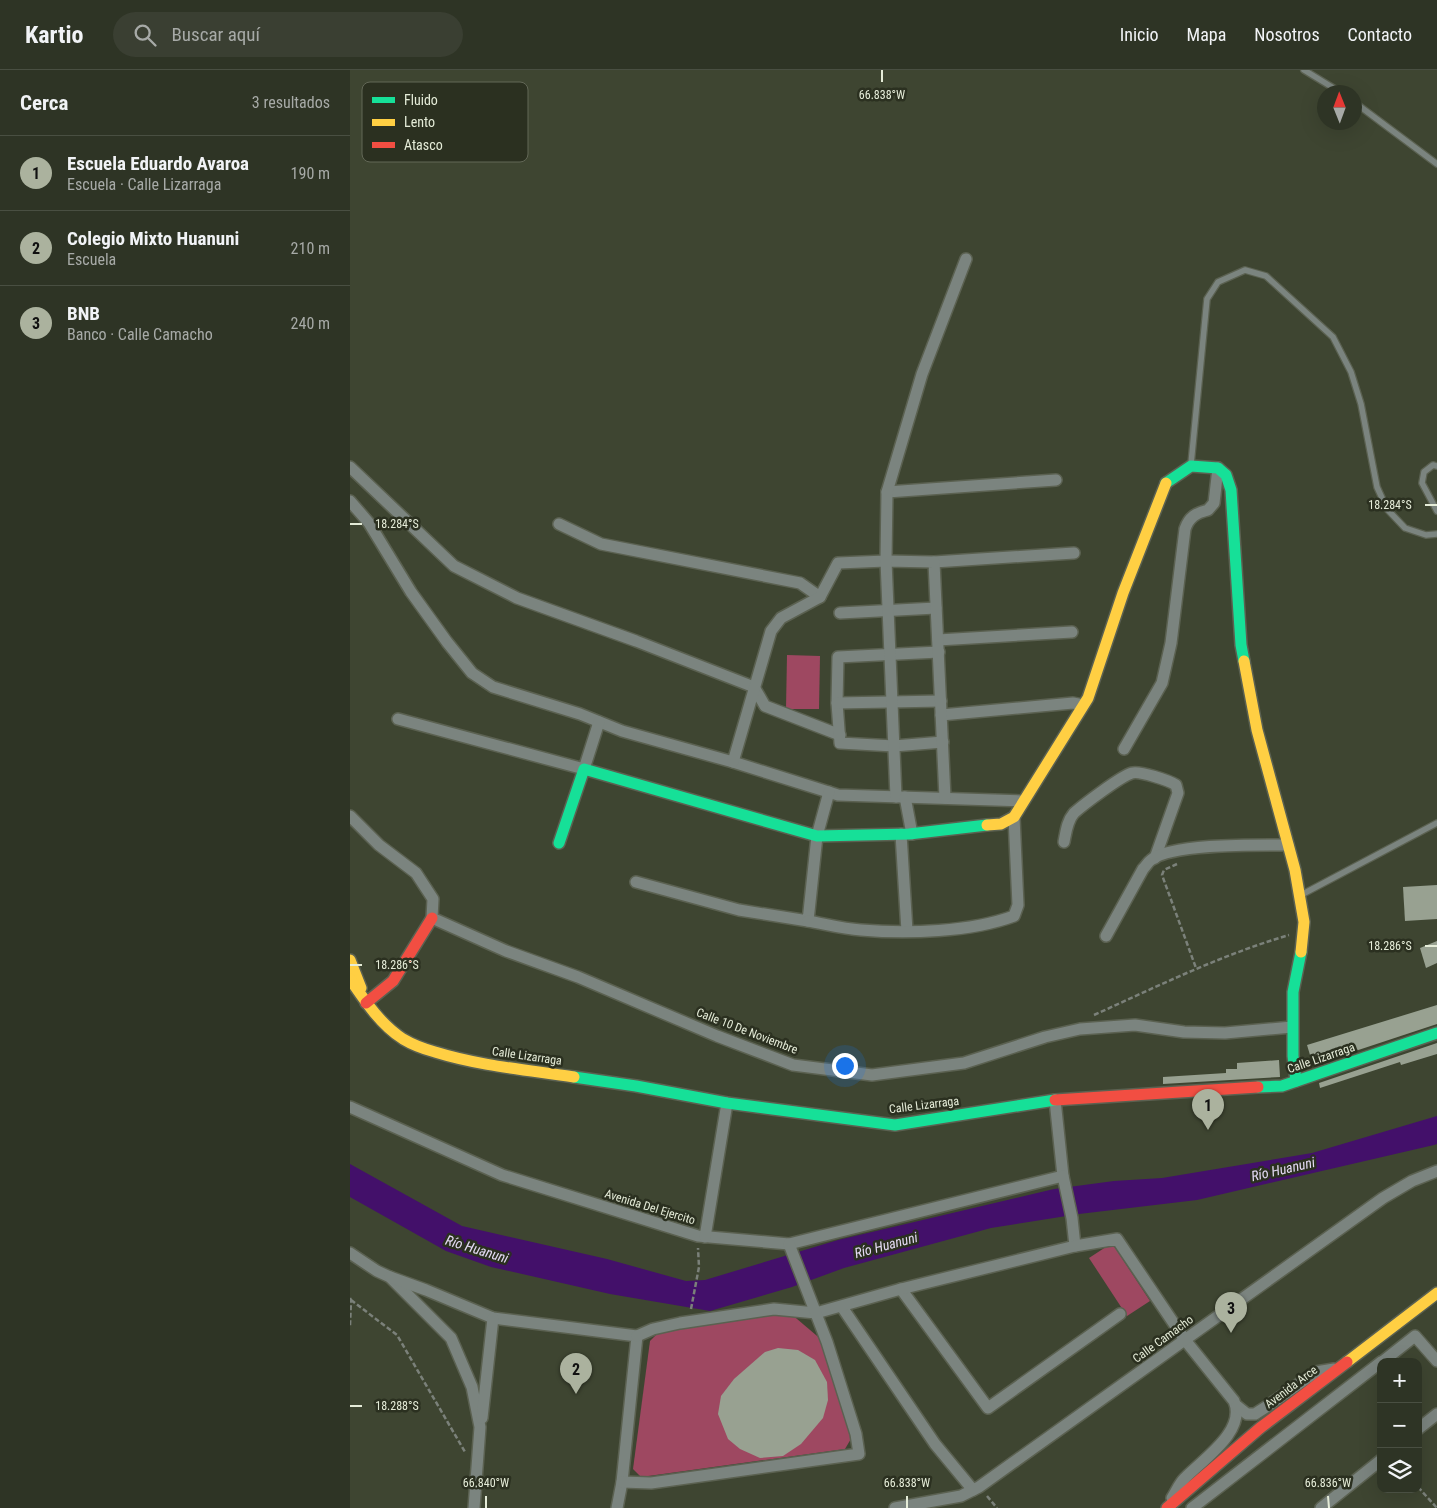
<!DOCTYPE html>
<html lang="es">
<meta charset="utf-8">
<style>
:root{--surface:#2e3425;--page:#3a3f32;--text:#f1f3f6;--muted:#a7aaa7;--line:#494f42;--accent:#abb29e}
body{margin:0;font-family:"Roboto Condensed",sans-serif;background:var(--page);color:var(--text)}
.controls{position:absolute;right:15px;bottom:15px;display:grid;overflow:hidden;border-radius:10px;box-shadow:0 5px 20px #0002}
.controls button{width:45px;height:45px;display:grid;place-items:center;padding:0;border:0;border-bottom:1px solid var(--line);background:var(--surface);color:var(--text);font:25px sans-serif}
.compass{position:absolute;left:967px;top:15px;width:45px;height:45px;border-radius:50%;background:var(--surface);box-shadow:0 5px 20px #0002;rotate:359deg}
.you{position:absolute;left:494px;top:995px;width:18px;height:18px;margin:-12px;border:4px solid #fff;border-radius:50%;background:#1a73e8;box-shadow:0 0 0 8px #1a73e833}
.badge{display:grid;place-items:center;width:32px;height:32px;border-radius:50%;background:var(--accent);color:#111;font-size:16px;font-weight:700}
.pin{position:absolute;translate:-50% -41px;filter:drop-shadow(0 1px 2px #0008)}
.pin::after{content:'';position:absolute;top:26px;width:18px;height:15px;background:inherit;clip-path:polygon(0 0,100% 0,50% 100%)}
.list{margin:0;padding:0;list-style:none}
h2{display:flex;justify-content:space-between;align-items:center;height:65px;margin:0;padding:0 20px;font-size:21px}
h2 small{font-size:16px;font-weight:400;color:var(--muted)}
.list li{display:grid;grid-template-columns:32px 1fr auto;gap:15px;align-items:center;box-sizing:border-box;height:75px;padding:0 20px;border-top:1px solid var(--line)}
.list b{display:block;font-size:19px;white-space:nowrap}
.list p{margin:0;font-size:16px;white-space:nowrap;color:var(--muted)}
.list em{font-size:16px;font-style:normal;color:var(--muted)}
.icon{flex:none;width:28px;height:28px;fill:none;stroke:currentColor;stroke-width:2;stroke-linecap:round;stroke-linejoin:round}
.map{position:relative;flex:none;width:1087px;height:1438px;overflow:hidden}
header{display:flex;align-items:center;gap:30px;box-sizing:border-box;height:70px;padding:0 25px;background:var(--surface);border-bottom:1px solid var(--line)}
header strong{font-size:24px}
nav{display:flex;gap:28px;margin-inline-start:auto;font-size:18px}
.search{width:350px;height:45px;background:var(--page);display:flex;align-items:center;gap:12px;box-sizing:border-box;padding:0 18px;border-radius:28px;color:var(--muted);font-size:19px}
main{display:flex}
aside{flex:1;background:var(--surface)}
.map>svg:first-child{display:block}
.green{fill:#9e4861}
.water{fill:#43106a}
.building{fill:#98a191}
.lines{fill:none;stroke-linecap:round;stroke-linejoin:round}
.lane-casing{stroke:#5b6151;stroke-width:8}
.street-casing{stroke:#5b6151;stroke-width:14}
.fast-casing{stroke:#5b6151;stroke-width:14}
.slow-casing{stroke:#5b6151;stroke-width:14}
.jam-casing{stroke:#5b6151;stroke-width:14}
.path{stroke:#7b817a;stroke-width:2.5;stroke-dasharray:5 2.5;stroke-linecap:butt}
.lane{stroke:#7b847f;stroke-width:5.5}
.street{stroke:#7b847f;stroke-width:11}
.fast{stroke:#16e098;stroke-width:11}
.slow{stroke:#ffcf43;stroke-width:11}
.jam{stroke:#f24e42;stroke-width:11}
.ticks{fill:none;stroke:#e5ecd8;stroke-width:2}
.labels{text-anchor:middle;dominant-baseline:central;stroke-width:5;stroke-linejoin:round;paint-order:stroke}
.street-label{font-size:12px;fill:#e5ecd8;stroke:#2b3020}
.water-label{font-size:14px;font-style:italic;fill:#e5dbf5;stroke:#2b3020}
.key{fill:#2b3020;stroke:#636857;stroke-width:1}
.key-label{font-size:14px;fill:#e5ecd8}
.ticks-label{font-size:12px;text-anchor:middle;fill:#e5ecd8;stroke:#2b3020;stroke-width:5;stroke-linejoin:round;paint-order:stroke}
</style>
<header>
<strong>Kartio</strong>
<div class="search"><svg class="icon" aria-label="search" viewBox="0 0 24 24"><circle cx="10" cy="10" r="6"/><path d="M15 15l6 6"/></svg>Buscar aquí</div>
<nav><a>Inicio</a><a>Mapa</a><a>Nosotros</a><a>Contacto</a></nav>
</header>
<main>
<aside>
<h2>Cerca<small>3 resultados</small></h2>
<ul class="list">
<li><span class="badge">1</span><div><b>Escuela Eduardo Avaroa</b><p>Escuela · Calle Lizarraga</p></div><em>190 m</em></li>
<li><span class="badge">2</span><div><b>Colegio Mixto Huanuni</b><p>Escuela</p></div><em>210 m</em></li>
<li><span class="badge">3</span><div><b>BNB</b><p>Banco · Calle Camacho</p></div><em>240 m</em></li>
</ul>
</aside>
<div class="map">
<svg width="1087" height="1438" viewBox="0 0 1087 1438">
<rect width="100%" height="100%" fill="#3e4531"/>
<!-- green -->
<g class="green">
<path d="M437 585 470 586 469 639H436Z"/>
<path d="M762 1173 800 1231 777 1246 739 1188Z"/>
<path d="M440 1243 473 1271 502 1367 495 1379 291 1407 283 1399 300 1271 311 1260Z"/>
</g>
<!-- water -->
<path class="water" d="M1087 1046V1074L1084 1075 847 1130 729 1144 641 1158 494 1198 442 1217 360 1241 260 1224 141 1197 96 1181 0 1127V1094L112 1156 257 1189 336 1211 355 1210 488 1170 704 1119 764 1111 812 1108 962 1083Z"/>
<!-- building -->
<g class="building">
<path d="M1087 815V849L1055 851 1053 817Z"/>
<path d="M1087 871V893L1076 898 1070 878Z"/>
<path d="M1087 935V954L963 995 957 975Z"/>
<path d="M1087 973V984L1051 995 1050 992 970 1018 969 1013Z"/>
<path d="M929 990 930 1007 813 1014V1007L876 1003V999H887V993Z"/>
<path d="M428 1278 448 1280 465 1290 477 1312 478 1330 473 1348 451 1374 433 1386 410 1388 390 1379 378 1369 368 1344 371 1326 384 1309 415 1282Z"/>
</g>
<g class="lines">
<!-- lane casing -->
<g class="lane-casing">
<g id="lane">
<path d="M954 0 990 22"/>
<path d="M1004 32 1087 94"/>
<path d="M841 394 857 229 868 212 895 200 916 206 983 267 1001 302 1011 334 1027 417 1037 439 1055 458 1076 465 1087 464"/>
<path d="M1087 396 1083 395 1074 402 1072 413 1087 441"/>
<path d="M951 825 1087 753"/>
</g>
</g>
<!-- street casing -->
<g class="street-casing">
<g id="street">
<path d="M0 397 104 496 167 528 286 571 404 617 415 636 490 665"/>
<path d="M537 422 706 410"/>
<path d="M0 431 19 453 61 522 97 572 122 603 143 617 230 644 272 661 383 692 488 725 673 731"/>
<path d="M209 454 251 474 450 513 470 527"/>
<path d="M584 492 724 483"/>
<path d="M490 543 586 538"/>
<path d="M588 570 722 562"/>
<path d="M589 582 488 587 487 633 490 673 544 676 593 672"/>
<path d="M487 633 591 631"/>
<path d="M591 645 723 633 733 635"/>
<path d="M48 649 234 699 249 652"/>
<path d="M774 679 812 613 821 573 835 459C839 447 846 443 858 440L864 433 868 398"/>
<path d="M383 692 421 561 431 548 470 527 488 493 536 491 584 492 595 728"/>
<path d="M546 727 536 491 537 422 572 304 616 189"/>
<path d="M555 727 562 764"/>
<path d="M0 746 29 775 66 803 83 829 82 848 156 881 228 907 367 966 443 995 522 1005 614 993 695 967 730 959 785 955 834 962 875 963 942 957"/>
<path d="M551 764 557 861"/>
<path d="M714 772C716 762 717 751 724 743 733 735 771 706 782 703 790 701 818 710 826 715L828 723 805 788"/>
<path d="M286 812 389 840 458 851 467 766 479 722"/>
<path d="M458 851C475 854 493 859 511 860 557 864 621 862 664 846L668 835 664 747"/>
<path d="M756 866 793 799C796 796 798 792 801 790 822 773 909 775 938 775"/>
<path d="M705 1030 713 1106"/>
<path d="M0 1037 152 1105 348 1166 439 1174 713 1106 722 1148 725 1176"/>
<path d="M355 1167 377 1033"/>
<path d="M0 1183 27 1201 40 1207 101 1268 122 1317 130 1357 124 1438"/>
<path d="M40 1207 76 1220 143 1248 287 1266 272 1412 267 1438"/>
<path d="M551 1219 638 1338 770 1244"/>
<path d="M492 1237 585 1374 623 1420"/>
<path d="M287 1266 303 1259 330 1253 424 1239 466 1243 551 1219 725 1176 767 1169 835 1270 884 1331C897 1361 852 1390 835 1408 829 1414 826 1422 822 1428"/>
<path d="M1032 1292 1065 1266 1087 1291"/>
<path d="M887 1336 897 1344H905L916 1337 966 1302 984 1299"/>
<path d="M132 1348 143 1248"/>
<path d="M1068 1359 1087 1344"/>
<path d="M272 1412 301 1413 509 1384 506 1364 477 1272 439 1174"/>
<path d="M545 1438 611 1426 629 1417 1033 1128 1062 1111 1087 1101"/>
<path d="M842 1438 1031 1292"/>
<path d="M971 1438 1031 1390"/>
</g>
</g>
<!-- fast casing -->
<g class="fast-casing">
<g id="fast">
<path d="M816 413 841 396 868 398 876 405 881 420 891 575 894 591"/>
<path d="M209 773 234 699 467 766 559 764 637 755"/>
<path d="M224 1007 286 1016 377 1033 545 1055 705 1030"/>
<path d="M946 1011 943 986V922L951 882"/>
<path d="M908 1017 932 1016 1087 963"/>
</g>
</g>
<!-- slow casing -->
<g class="slow-casing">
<g id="slow">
<path d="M894 591 907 660 945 800 954 852 951 882"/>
<path d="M637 755 651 754 664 747 738 628 773 523 816 413"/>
<path d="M0 890 11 918"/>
<path d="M0 909C15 931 30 954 53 969 63 975 74 979 85 982 130 996 178 1000 224 1007"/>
<path d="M997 1292 1087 1223"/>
</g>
</g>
<!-- jam casing -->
<g class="jam-casing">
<g id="jam">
<path d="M16 933 43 911 82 848"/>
<path d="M705 1030 908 1017"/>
<path d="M817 1438 910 1358 997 1292"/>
</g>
</g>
<!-- path -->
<g class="path">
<path d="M827 794 814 800 812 805 846 898"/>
<path d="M744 945C808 916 871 885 939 865"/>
<path d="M0 1228 1 1230 0 1256"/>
<path d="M1 1230 47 1265 115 1382"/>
<path d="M341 1239 349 1197 348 1178"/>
<path d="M1068 1417 1087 1438"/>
<path d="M637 1426 647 1438"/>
</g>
<!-- lane -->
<use href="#lane" class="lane"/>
<!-- street -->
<use href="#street" class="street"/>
<!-- fast -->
<use href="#fast" class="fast"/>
<!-- slow -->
<use href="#slow" class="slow"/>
<!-- jam -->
<use href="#jam" class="jam"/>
</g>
<!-- ticks -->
<path class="ticks" d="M532 0V12M1075 435H1087M0 454H12M1075 876H1087M0 895H12M0 1336H12M136 1426V1438M557 1426V1438M978 1426 979 1438"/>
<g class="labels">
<!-- street labels -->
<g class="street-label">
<text transform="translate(397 961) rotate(21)">Calle 10 De Noviembre</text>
<text transform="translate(177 986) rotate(8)">Calle Lizarraga</text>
<text transform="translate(971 988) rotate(-19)">Calle Lizarraga</text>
<text transform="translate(574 1035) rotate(-7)">Calle Lizarraga</text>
<text transform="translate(300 1137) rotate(17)">Avenida Del Ejercito</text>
<text transform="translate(813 1269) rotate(-36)">Calle Camacho</text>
<text transform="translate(941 1317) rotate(-37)">Avenida Arce</text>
</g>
<!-- water labels -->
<g class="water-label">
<text transform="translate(933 1099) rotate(-13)">Río Huanuni</text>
<text transform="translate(536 1175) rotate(-15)">Río Huanuni</text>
<text transform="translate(127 1179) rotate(17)">Río Huanuni</text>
</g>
</g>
<!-- legend -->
<rect x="12" y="12" width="166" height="80" rx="8" class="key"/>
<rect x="22" y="27" width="23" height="6" fill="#16e098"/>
<rect x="22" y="49" width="23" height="7" fill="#ffcf43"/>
<rect x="22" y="72" width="23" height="6" fill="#f24e42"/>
<g class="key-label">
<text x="54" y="35">Fluido</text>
<text x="54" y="57">Lento</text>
<text x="54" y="80">Atasco</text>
</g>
<g class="ticks-label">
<text x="532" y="29">66.838°W</text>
<text x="1040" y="439">18.284°S</text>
<text x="47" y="458">18.284°S</text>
<text x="1040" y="880">18.286°S</text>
<text x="47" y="899">18.286°S</text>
<text x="47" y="1340">18.288°S</text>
<text x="136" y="1417">66.840°W</text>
<text x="557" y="1417">66.838°W</text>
<text x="978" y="1417">66.836°W</text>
</g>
</svg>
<div class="controls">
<button>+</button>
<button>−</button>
<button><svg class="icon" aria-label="layers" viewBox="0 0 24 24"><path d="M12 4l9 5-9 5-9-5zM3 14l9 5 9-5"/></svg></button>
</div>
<svg class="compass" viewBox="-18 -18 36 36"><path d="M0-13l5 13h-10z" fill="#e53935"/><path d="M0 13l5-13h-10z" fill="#a7aaa7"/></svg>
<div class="you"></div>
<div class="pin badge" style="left:858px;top:1060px">1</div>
<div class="pin badge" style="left:226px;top:1324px">2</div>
<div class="pin badge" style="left:881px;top:1263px">3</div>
</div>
</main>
